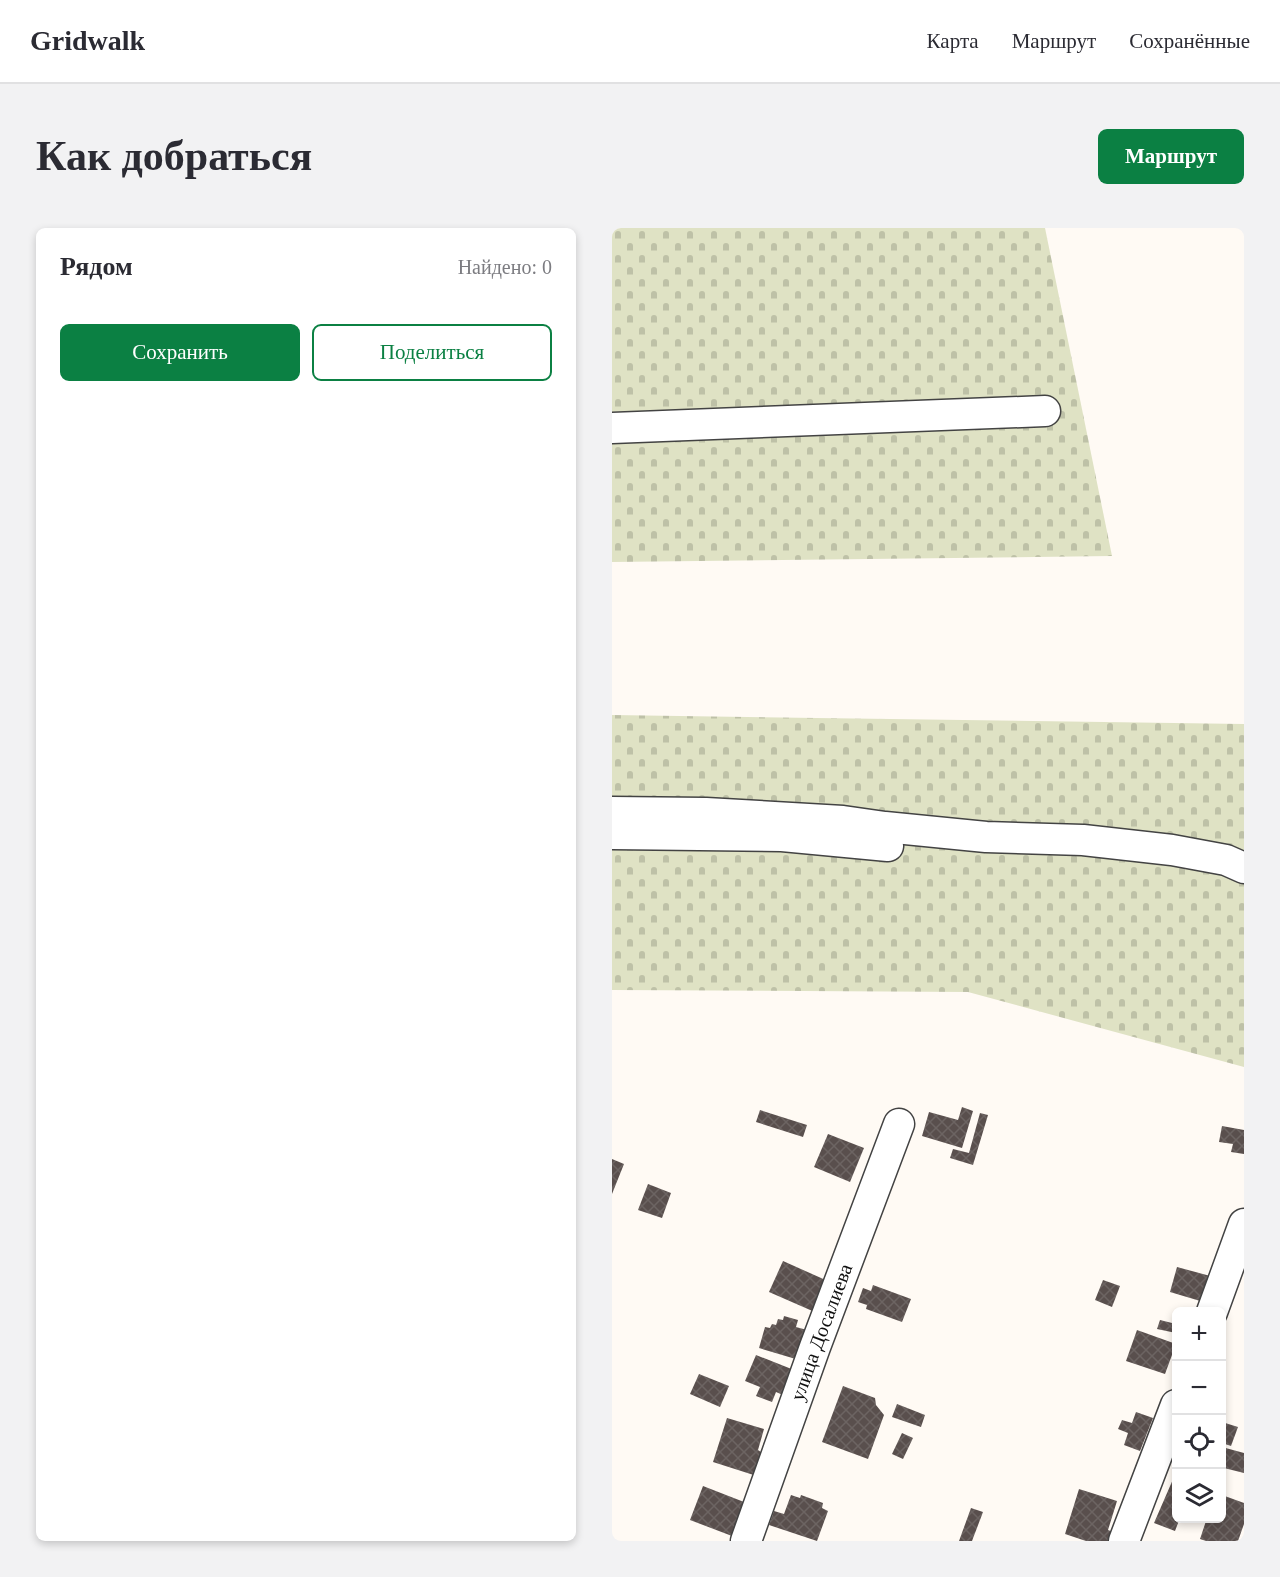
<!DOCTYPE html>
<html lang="ru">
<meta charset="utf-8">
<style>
:root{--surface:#fff;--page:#f2f2f3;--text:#2b2b33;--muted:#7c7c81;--line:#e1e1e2;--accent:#0b8043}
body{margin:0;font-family:"Times New Roman",serif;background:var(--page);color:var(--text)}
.controls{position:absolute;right:18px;bottom:18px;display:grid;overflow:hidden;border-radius:9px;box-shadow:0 3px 9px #0003}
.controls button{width:54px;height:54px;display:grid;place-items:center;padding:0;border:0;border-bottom:2px solid var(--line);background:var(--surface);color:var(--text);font:30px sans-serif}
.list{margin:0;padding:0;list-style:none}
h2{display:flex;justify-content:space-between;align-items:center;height:78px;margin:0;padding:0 24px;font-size:26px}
h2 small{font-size:20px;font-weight:400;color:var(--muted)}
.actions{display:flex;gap:12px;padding:18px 24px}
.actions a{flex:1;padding:14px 0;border:2px solid var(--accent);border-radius:9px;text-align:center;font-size:21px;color:var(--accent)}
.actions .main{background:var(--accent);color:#fff}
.icon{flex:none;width:33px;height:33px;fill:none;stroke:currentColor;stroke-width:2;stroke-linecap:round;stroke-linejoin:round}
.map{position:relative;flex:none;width:632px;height:1313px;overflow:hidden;border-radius:9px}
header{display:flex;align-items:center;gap:36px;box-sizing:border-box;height:84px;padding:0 30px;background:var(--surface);border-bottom:2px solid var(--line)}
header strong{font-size:28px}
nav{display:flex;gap:33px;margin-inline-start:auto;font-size:21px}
.intro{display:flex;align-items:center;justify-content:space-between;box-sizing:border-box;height:144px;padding:0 36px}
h1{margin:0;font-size:42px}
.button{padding:15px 27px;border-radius:9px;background:var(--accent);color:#fff;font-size:21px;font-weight:700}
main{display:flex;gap:36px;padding:0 36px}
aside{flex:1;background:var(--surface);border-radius:9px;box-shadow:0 3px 9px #0003}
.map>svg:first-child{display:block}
.cemetery{fill:url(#cemetery-stones)}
.building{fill:url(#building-cross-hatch)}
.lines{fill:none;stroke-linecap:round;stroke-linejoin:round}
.minor-casing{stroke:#434343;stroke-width:33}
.minor{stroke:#fff;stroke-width:30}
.labels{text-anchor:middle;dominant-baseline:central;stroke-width:6;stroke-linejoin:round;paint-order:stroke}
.street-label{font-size:20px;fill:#101010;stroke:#fff}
</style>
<header>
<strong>Gridwalk</strong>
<nav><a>Карта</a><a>Маршрут</a><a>Сохранённые</a></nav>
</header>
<div class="intro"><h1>Как добраться</h1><a class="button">Маршрут</a></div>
<main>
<aside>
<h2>Рядом<small>Найдено: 0</small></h2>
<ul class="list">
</ul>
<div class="actions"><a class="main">Сохранить</a><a>Поделиться</a></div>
</aside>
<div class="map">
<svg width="632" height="1313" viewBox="0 0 632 1313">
<defs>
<pattern id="cemetery-stones" width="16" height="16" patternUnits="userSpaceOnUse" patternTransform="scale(1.5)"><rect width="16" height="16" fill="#dfe2c4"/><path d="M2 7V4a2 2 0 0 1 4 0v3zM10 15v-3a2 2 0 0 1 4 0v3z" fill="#bec1a7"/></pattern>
<pattern id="building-cross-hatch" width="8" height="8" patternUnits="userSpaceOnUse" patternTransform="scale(1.5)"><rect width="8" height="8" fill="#594f4d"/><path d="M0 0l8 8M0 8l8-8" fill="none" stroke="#6c6462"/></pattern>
</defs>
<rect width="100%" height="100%" fill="#fffaf4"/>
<!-- cemetery -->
<g class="cemetery">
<path d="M0 0H433L500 328 0 334Z"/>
<path d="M0 487 632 496V839L356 764 0 762Z"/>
</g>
<!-- building -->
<g class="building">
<path d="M350 879 361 883 350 920 310 908 317 884 346 892Z"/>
<path d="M148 882 195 897 191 909 144 894Z"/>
<path d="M368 885 376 887 361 937 338 930 341 921 357 925Z"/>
<path d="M610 898 632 902V926L619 924 621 916 607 914Z"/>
<path d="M216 906 252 920 238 954 202 939Z"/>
<path d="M0 931 12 936 0 966Z"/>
<path d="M36 956 59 965 50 990 26 982Z"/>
<path d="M171 1033 218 1054 205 1085 157 1064Z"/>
<path d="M565 1039 602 1049 595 1075 558 1064Z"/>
<path d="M491 1052 508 1058 500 1079 483 1072Z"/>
<path d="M261 1057 299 1071 290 1094 254 1081 255 1077 246 1074 251 1060 259 1063Z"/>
<path d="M172 1088 186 1092 184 1099 195 1102 187 1132 147 1120 153 1099 158 1100 160 1096 164 1097 166 1091 171 1092Z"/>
<path d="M548 1092 564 1096V1105L545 1101Z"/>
<path d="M525 1102 564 1116 553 1146 514 1133Z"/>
<path d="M144 1127 182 1142 171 1167 164 1164 160 1174 144 1168 148 1159 133 1153Z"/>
<path d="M87 1146 117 1158 108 1179 78 1166Z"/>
<path d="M231 1158 263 1170 264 1177 272 1187 256 1231 210 1214Z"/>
<path d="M285 1176 313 1187 309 1199 280 1189Z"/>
<path d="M524 1184 541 1190 528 1223 512 1217 516 1205 506 1201 510 1192 520 1195Z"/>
<path d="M115 1190 152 1201 146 1222 157 1230 151 1250 101 1234Z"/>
<path d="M610 1194 626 1199 619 1218 610 1215Z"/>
<path d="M290 1205 301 1210 291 1231 280 1226Z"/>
<path d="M610 1219 632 1225V1245L612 1240 610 1246Z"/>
<path d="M562 1249 564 1250V1290H568L563 1303 542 1295Z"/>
<path d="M91 1258 132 1274 120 1308 78 1292Z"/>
<path d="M467 1261 505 1273 496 1302 501 1304 498 1313H474L453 1306Z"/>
<path d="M179 1267 188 1270 189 1267 211 1275 210 1280 216 1283 205 1313 157 1297 162 1283 172 1286Z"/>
<path d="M610 1267 632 1275V1296L626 1313H594L588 1311 595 1290H610Z"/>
<path d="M359 1280 371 1284 360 1313H347Z"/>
</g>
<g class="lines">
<!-- minor casing -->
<g class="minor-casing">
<g id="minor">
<path d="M0 200 433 183"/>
<path d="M0 584 94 585 231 593 273 599 374 609 471 612 560 622 614 632 632 640"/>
<path d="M0 606 170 608 276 618"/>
<path d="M600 1084 632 996"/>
<path id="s1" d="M134 1313 203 1119 287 896"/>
<path d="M512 1313 564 1177"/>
</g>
</g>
<!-- minor -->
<use href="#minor" class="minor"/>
</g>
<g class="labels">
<!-- street labels -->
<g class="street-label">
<text stroke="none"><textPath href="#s1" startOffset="222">улица Досалиева</textPath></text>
</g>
</g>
</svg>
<div class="controls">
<button>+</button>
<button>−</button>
<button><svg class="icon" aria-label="locate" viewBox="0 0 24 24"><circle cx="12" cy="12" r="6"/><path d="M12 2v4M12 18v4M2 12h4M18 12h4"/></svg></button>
<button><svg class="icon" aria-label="layers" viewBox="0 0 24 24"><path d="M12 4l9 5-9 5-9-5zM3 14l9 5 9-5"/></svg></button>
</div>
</div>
</main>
